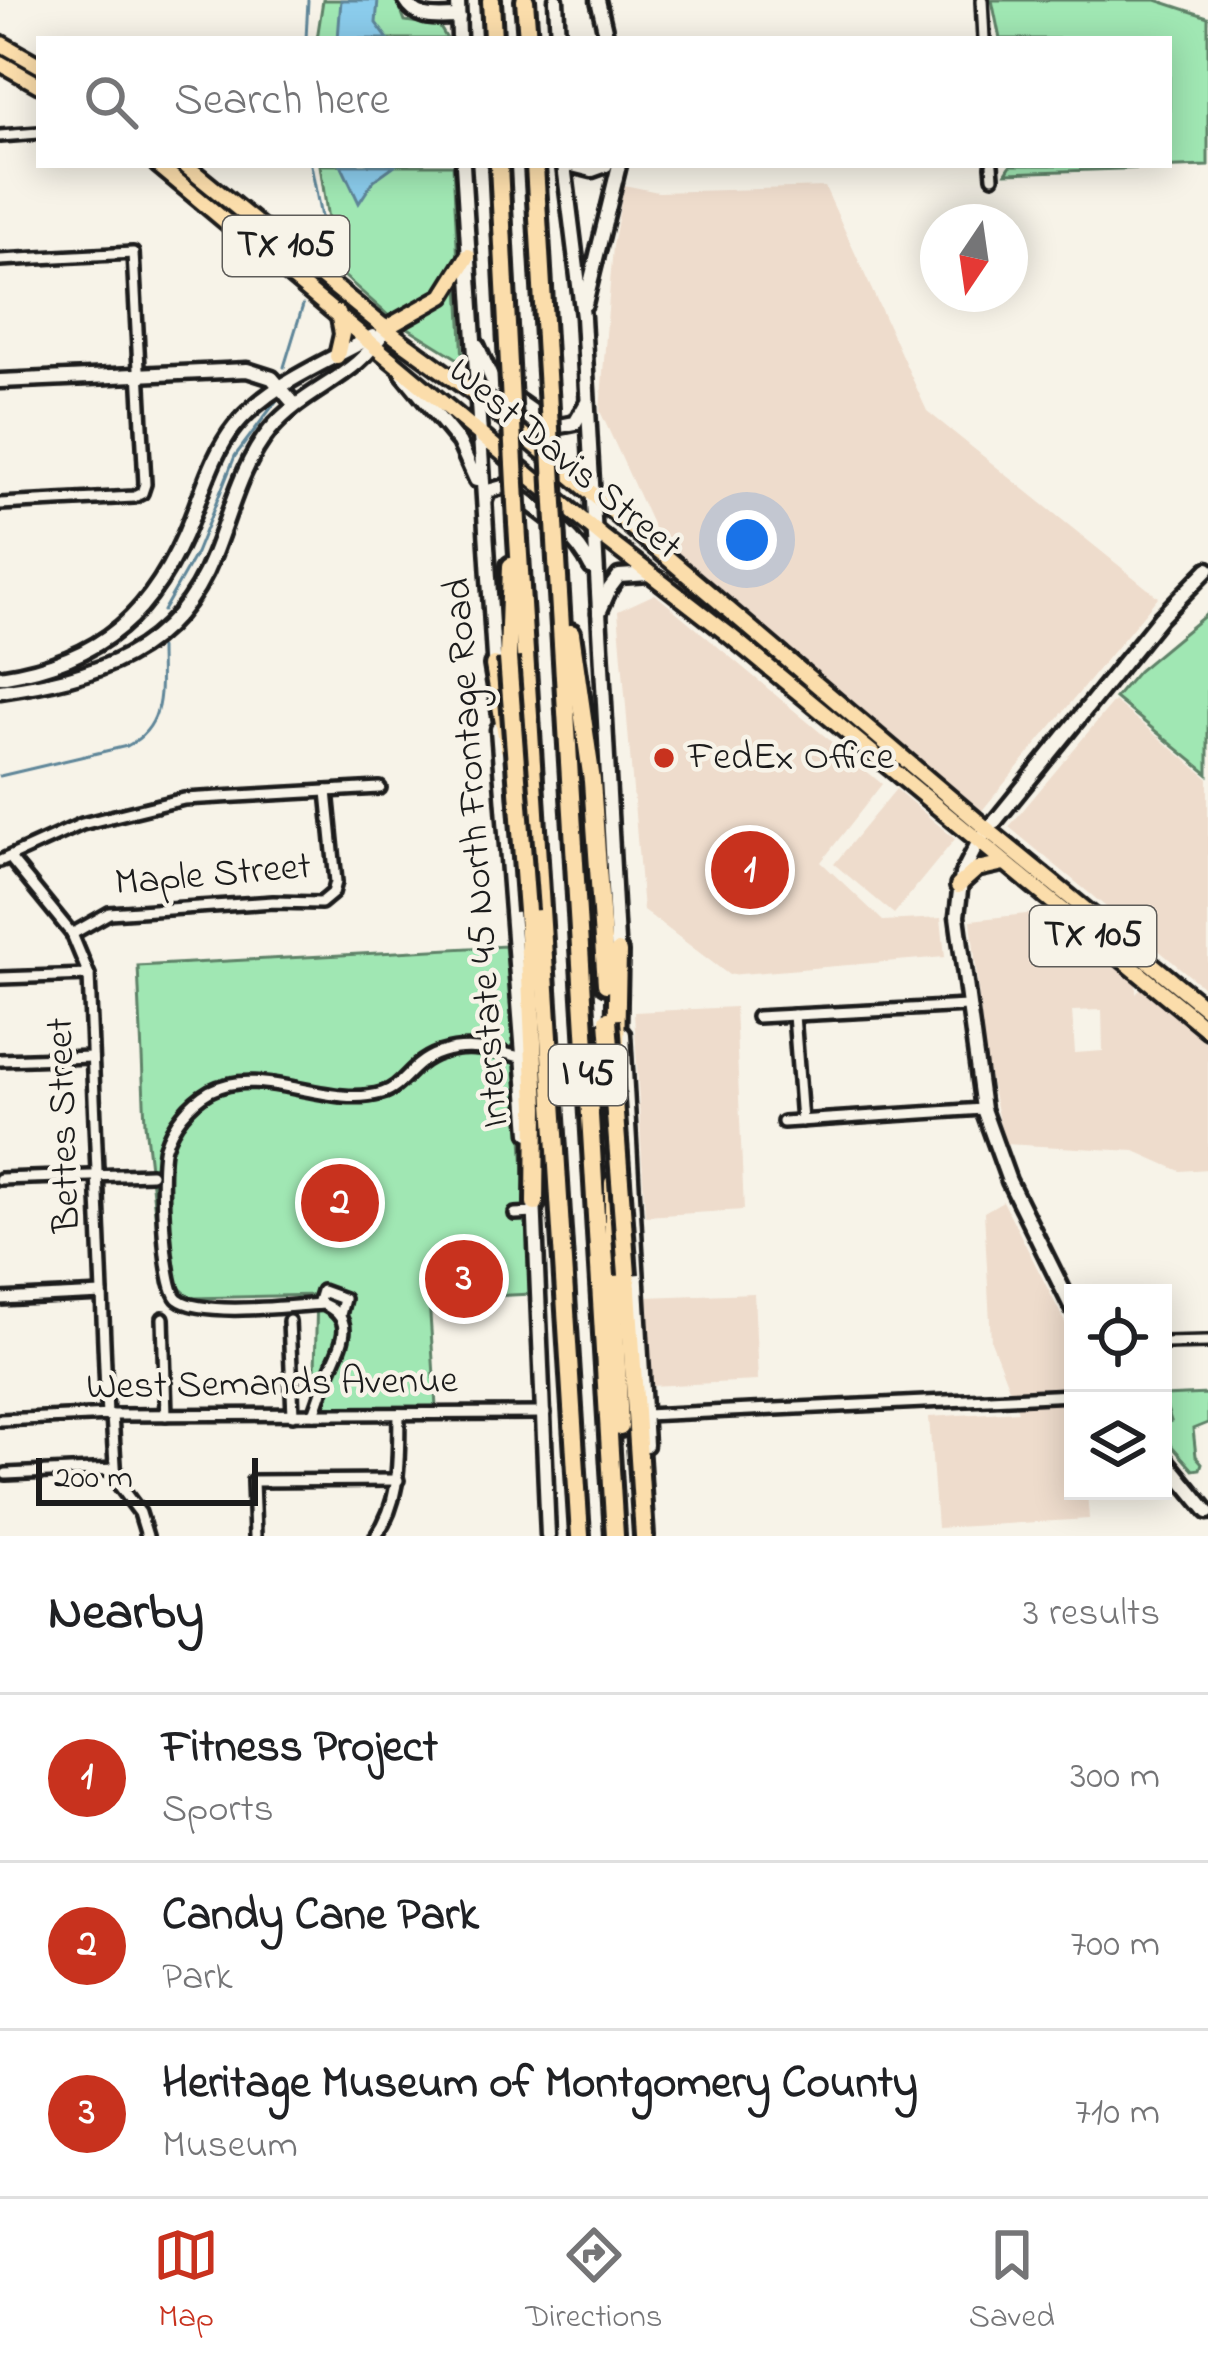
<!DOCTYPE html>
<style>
:root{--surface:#fff;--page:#f2f2f2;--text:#202124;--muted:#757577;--line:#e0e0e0;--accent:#c8321e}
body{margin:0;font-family:"Indie Flower",sans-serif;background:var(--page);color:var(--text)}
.controls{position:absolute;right:36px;bottom:36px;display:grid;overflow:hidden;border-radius:0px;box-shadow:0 6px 30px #0003}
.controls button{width:108px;height:108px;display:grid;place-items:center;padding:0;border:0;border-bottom:3px solid var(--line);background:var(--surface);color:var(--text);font:60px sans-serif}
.compass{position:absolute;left:920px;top:204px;width:108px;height:108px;border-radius:50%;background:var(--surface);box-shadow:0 6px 30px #0003;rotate:193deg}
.scale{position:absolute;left:36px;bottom:30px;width:222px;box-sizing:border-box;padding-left:12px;border:6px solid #1c1c1c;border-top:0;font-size:33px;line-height:42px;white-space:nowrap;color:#1c1c1c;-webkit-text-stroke:9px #f7f3e8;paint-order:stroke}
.you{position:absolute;left:747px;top:540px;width:42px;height:42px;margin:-30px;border:9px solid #fff;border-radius:50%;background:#1a73e8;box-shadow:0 0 0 18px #1a73e833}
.badge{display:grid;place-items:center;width:78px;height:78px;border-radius:50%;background:var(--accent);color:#fff;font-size:39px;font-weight:700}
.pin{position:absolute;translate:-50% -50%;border:6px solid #fff;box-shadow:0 3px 12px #0006}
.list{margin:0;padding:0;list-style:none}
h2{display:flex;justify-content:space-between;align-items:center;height:156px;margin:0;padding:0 48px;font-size:51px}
h2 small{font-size:39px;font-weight:400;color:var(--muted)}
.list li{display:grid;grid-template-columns:78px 1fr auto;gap:36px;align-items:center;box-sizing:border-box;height:168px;padding:0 48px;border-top:3px solid var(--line)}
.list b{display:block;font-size:45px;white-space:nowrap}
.list p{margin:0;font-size:39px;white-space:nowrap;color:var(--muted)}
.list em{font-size:39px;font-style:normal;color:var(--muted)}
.icon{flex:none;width:66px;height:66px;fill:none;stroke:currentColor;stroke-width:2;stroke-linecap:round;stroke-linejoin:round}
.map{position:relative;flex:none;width:1208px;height:1536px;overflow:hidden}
.search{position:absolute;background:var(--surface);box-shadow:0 6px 30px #0003;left:36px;right:36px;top:36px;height:132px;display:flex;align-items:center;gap:30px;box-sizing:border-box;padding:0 42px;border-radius:0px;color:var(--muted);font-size:45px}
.sheet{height:660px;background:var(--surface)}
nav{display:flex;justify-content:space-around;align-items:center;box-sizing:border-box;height:168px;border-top:3px solid var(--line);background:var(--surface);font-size:33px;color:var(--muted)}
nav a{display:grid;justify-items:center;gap:6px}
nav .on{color:var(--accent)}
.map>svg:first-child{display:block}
.built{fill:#eedccc;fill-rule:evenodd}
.green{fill:#a0e7b3;stroke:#5e8268;stroke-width:3}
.water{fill:#8bccec;stroke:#5f8699;stroke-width:3}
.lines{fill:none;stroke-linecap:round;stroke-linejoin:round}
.stream{stroke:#5f8699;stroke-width:3}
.street-casing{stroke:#1c1c1c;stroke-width:18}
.secondary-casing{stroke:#1c1c1c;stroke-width:21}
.primary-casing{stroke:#1c1c1c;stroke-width:22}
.highway-casing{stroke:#1c1c1c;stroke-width:26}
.street{stroke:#f7f3e8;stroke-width:9}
.secondary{stroke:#f7f3e8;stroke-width:12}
.primary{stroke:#fbddab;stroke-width:14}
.highway{stroke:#fbddab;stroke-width:16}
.highway-bridge-casing{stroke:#1c1c1c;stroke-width:26;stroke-linecap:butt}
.highway-bridge{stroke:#fbddab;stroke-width:16}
.poi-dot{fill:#c8321e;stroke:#f7f3e8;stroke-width:4.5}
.labels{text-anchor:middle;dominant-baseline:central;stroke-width:9;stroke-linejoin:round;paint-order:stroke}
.shield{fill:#f7f3e8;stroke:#5e5c59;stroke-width:3}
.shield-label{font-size:36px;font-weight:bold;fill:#1c1c1c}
.street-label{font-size:39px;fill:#1c1c1c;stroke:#f7f3e8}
.poi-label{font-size:39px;fill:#1c1c1c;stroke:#f7f3e8;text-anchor:start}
</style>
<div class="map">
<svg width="1208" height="1536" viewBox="0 0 1208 1536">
<rect width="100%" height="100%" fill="#f7f3e8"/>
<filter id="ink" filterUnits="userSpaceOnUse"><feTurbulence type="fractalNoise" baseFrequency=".00833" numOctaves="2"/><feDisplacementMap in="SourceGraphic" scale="24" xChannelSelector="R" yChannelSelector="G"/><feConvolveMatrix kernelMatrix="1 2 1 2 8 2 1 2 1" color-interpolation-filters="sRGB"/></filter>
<g filter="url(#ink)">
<!-- built -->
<g class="built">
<path d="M624 185 658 192 825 187 927 411 1158 597 980 813 731 607 658 537 600 411 613 246Z"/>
<path d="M655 594 882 784 821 862 883 921 941 918 945 957 729 975 643 910 618 611Z"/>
<path d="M1114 701 1208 778V991L1009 827Z"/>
<path d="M896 789 955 839 894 914 834 864Z"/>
<path d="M1045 912 1136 981V994L1141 988 1208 1044V1169L1180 1171 1135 1151 1004 1144 985 1057 971 920ZM1102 1010 1103 1051 1075 1053 1072 1011Z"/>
<path d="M735 1007 744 1210 645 1216 634 1012Z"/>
<path d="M1003 1201 1073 1338V1491H1087L1089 1519 937 1528 929 1417 1018 1411 991 1341 984 1212Z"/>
<path d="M754 1293 758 1381 649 1386 645 1297Z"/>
</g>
<!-- green -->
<g class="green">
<path d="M323 0H397L405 21 439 26 447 39H317Z"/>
<path d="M992 0H1156L1208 17V166L1006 173 1011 165H1169V39H1000Z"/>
<path d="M320 165H453L463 362 389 316 335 268Z"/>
<path d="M1208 613V774L1115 698 1138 671Z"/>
<path d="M505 946 517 1050 531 1294 429 1299 436 1407H314L317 1295 191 1298 174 1283H163L145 1124 138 966Z"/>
<path d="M1208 1394V1423L1193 1429 1196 1456 1202 1463 1200 1469 1193 1470 1163 1436V1424L1171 1421 1163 1396Z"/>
</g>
<!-- water -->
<g class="water">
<path d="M341 0H378L376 23 388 39H338Z"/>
<path d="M341 165H395L374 180 359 203Z"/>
</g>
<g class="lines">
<!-- stream -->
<g class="stream">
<path d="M306 39 308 0"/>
<path d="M311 165 327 249 326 265"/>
<path d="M284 367 303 305"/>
<path d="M163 611 196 553 235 456 277 400"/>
<path d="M0 776 127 746C167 726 160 687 160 648"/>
</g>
<!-- street casing -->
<g class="street-casing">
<g id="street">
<path d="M982 0 984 39"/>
<path d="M0 136 39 133"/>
<path d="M992 165 993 177"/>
<path d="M0 260 133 253 145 484 142 493 134 497 0 504"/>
<path d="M10 858 72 934 89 975 107 1416"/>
<path d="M0 861 82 824 184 799 380 788"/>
<path d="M72 934 109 913 273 902 321 903 333 893 336 882 327 791"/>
<path d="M0 978 89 975"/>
<path d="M794 1015 802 1121"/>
<path d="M757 1017 967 1006"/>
<path d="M0 1060 92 1057"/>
<path d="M783 1122 983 1109"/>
<path d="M0 1179 151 1174"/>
<path d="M515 1214 535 1213"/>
<path d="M0 1299 102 1294"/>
<path d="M318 1304 322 1291 344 1299 340 1315"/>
<path d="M163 1318 166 1415"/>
<path d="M289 1321 293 1415"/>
<path d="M1163 1343 1208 1342"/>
<path d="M314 1414C320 1399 324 1383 331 1368 343 1341 356 1319 323 1304 292 1306 201 1317 178 1299 163 1289 159 1165 165 1147 172 1125 189 1103 210 1091 262 1064 327 1109 382 1093 397 1089 406 1075 418 1065 449 1040 488 1048 523 1058"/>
<path d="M112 1415 116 1481 140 1513 147 1536"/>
<path d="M645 1415 1073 1395"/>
<path d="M0 1420 112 1415 545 1413"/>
<path d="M6 1474 115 1469"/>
<path d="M255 1536 253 1481 398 1480"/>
<path d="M376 1536C402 1499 398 1457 399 1414"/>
</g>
</g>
<!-- secondary casing -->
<g class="secondary-casing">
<g id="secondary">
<path d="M405 0C418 22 436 17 459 17"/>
<path d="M458 0 459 39"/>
<path d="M556 0 558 39"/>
<path d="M598 0 607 39"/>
<path d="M463 165 495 673"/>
<path d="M564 165 583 317 618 960"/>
<path d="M572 165 592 170 606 165"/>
<path d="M585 304 619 165"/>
<path d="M477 345 494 384 555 427 575 423 586 404"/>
<path d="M403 374 459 442 476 480"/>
<path d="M0 381 247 370 272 378 295 405"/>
<path d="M485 500 488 491 506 486C537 510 574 531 591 567"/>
<path d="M599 613 610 588 619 576 649 574"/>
<path d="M0 677C103 661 155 613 192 517 204 487 214 452 235 426 269 384 326 363 373 336"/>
<path d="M0 691C96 678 174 654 213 556 230 514 241 465 270 430 307 386 356 380 386 328"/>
<path d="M498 729 529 1133"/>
<path d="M623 1034 646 1445"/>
<path d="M534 1196 548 1536"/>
<path d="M1073 1310 1009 1181 983 1109 957 916 962 874 979 841 1160 618 1208 569"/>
<path d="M1163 1457 1208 1512"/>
</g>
</g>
<!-- primary casing -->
<g class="primary-casing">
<g id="primary">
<path d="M0 43 39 65"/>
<path d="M0 63 39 85"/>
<path d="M158 165 604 538 728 634 1208 1030"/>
<path d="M185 165 396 337 476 395 988 830 1208 1010"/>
<path d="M386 328 443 296 468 256"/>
<path d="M337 356 342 334 338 313"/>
<path d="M958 886 977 869 1004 863"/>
</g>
</g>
<!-- highway casing -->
<g class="highway-casing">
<g id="highway">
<path d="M491 0 493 39"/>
<path d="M525 0 528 39"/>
<path d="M499 165 509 365"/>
<path d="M535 165 548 391"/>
<path d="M517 523 580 1536"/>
<path d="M557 560 615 1536"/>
<path d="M571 633 592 781 606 984"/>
<path d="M508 658 511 566"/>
<path d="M494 665 508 747"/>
<path d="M527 911 536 1107 535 1203"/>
<path d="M616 1050 618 952"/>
<path d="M613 1183V1287L620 1427"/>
<path d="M627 1275 644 1536"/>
</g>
</g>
<!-- street -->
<use href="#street" class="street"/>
<!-- secondary -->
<use href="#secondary" class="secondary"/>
<!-- primary -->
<use href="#primary" class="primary"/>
<!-- highway -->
<use href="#highway" class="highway"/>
<!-- highway-bridge casing -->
<g class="highway-bridge-casing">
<g id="highway-bridge">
<path d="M509 365 517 523"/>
<path d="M548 391 557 560"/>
<path d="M508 658 527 911"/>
<path d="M608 1020 627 1275"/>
</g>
</g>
<!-- highway-bridge -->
<use href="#highway-bridge" class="highway-bridge"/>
</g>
</g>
<!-- markers -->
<circle class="poi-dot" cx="664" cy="758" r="12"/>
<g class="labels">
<!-- shield labels -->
<g class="shield">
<rect x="223" y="216" width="126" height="60" rx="9"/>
<rect x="1030" y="906" width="126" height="60" rx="9"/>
<rect x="549" y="1045" width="78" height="60" rx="9"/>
</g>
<g class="shield-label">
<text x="286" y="246">TX 105</text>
<text x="1093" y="936">TX 105</text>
<text x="588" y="1075">I 45</text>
</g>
<!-- street labels -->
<g class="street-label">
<text transform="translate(564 460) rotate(40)">West Davis Street</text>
<text transform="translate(478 853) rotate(-94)">Interstate 45 North Frontage Road</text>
<text transform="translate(213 876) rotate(-5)">Maple Street</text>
<text transform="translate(65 1125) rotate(-92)">Bettes Street</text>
<text transform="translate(272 1385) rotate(-1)">West Semands Avenue</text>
</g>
<!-- poi labels -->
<g class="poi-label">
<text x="688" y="758">FedEx Office</text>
</g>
</g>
</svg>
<div class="controls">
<button><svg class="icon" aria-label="locate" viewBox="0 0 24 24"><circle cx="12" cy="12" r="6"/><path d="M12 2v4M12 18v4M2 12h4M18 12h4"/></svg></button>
<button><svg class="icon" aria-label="layers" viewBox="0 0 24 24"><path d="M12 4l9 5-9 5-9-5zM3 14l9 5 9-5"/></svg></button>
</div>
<svg class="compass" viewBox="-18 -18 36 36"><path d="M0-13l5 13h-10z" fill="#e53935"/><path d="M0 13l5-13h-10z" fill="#757577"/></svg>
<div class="scale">200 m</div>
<div class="you"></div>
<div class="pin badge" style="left:750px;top:870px">1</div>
<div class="pin badge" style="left:340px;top:1203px">2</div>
<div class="pin badge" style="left:464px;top:1279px">3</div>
<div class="search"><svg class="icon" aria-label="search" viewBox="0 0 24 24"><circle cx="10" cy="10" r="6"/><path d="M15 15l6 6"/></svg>Search here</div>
</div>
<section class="sheet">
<h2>Nearby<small>3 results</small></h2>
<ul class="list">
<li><span class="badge">1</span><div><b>Fitness Project</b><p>Sports</p></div><em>300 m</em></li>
<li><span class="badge">2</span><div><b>Candy Cane Park</b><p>Park</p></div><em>700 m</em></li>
<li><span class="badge">3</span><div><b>Heritage Museum of Montgomery County</b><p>Museum</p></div><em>710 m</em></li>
</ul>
</section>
<nav>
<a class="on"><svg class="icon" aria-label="map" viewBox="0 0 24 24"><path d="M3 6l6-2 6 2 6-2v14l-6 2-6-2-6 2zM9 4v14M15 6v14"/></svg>Map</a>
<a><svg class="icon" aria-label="directions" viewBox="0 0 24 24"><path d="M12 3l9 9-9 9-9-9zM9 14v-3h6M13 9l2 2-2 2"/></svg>Directions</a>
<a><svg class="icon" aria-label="saved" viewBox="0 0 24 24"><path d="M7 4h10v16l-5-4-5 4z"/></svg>Saved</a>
</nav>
